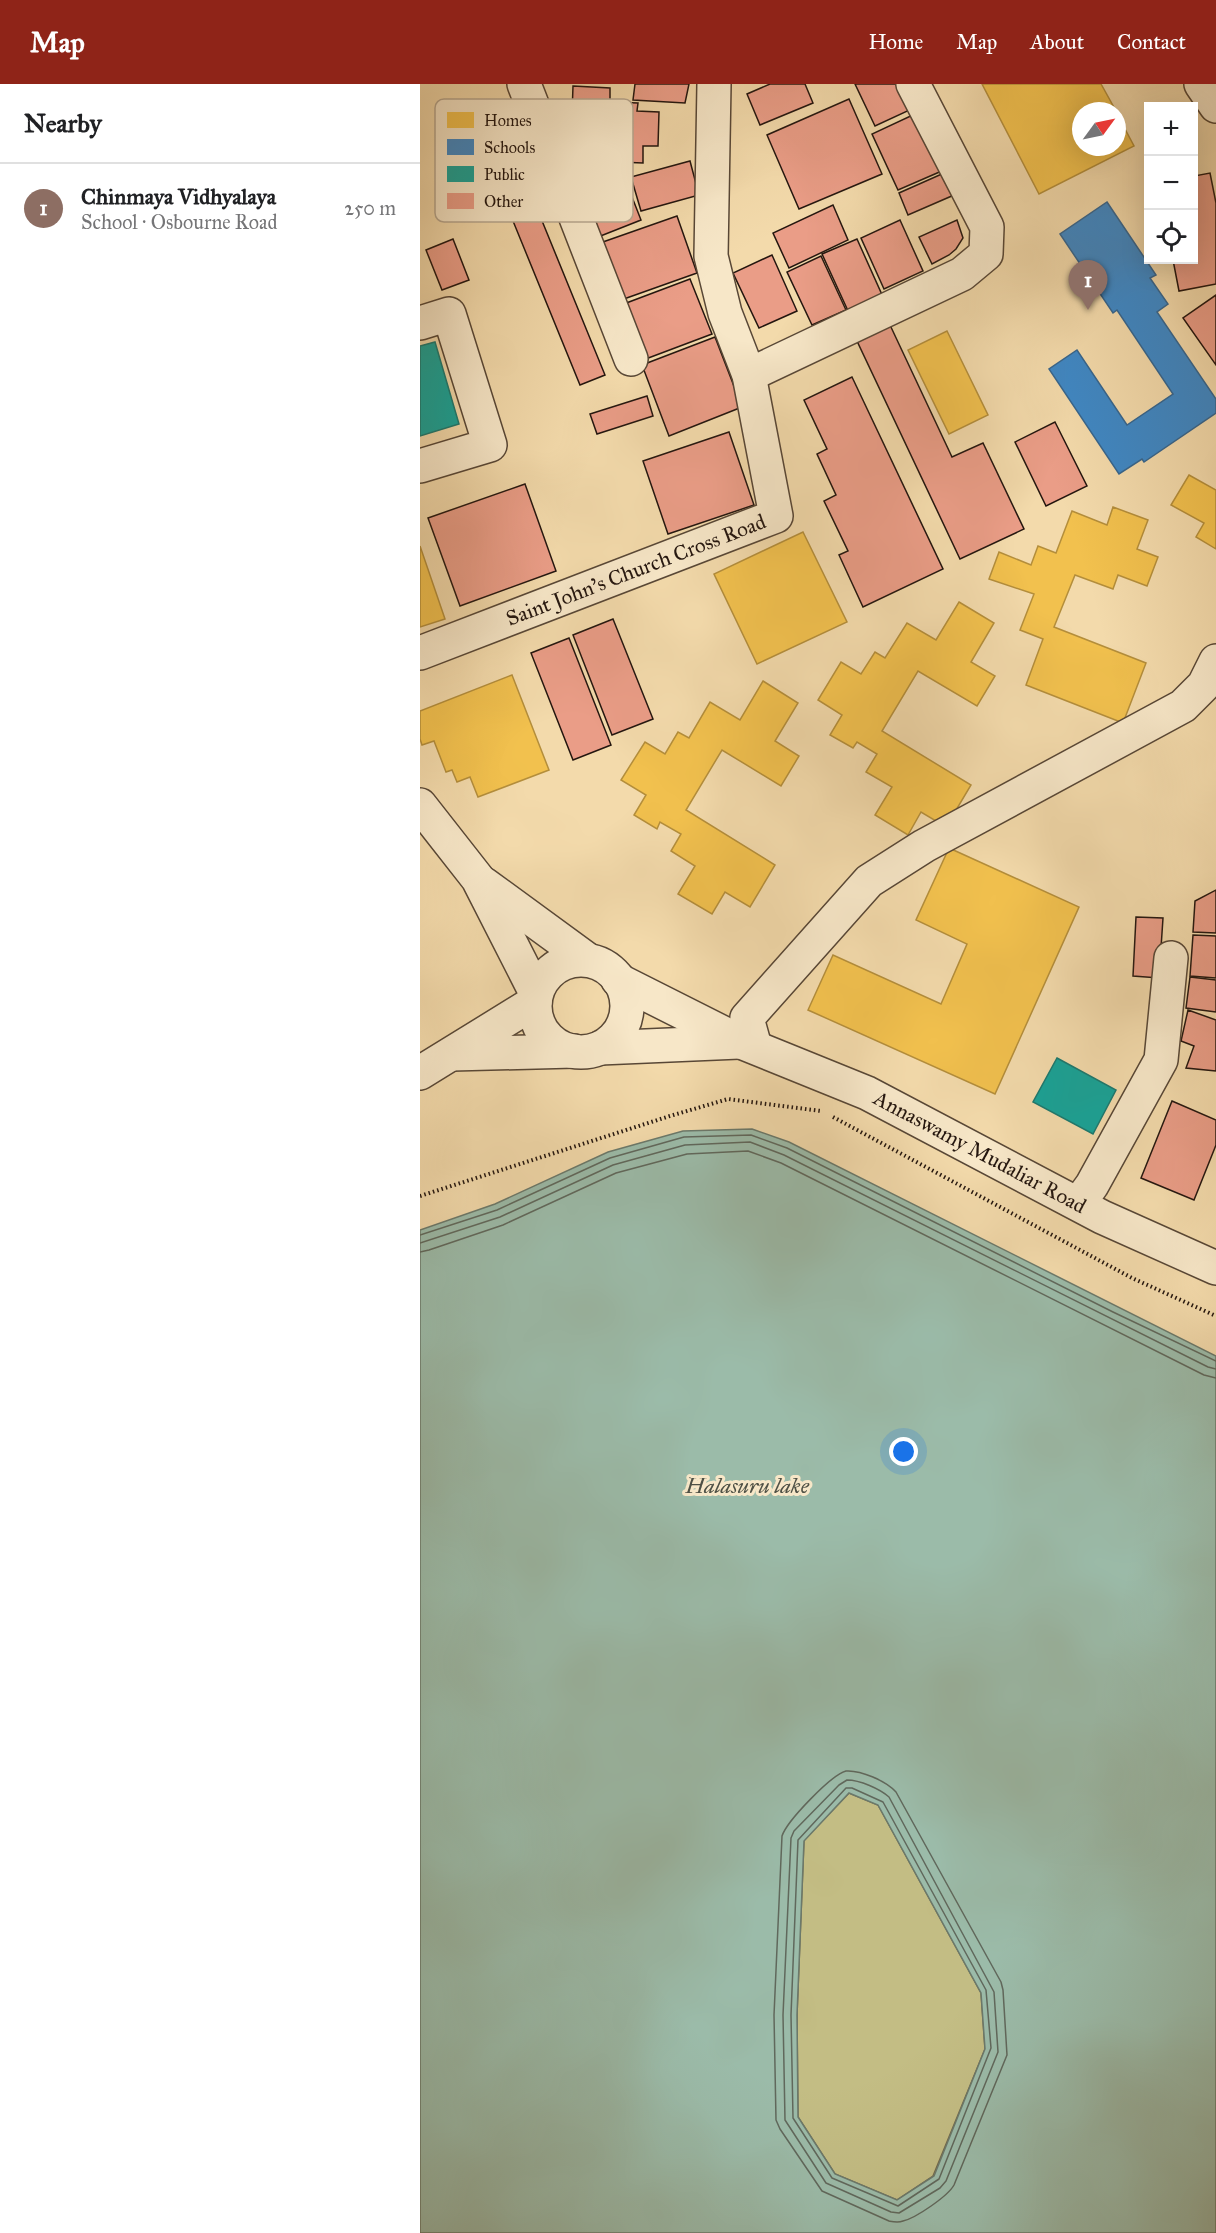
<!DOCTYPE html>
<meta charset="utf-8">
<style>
:root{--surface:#fff;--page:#f2f2f2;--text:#202124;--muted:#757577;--line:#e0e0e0;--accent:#8f2418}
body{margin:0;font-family:"IM FELL Great Primer",serif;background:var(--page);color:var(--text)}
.controls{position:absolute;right:18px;top:18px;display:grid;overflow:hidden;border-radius:0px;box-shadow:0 6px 24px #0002}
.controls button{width:54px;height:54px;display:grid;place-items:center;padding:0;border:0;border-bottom:2px solid var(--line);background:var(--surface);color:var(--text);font:30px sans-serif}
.compass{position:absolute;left:652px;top:18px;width:54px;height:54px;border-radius:50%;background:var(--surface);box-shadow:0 6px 24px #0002;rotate:57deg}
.you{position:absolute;left:484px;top:1368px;width:21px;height:21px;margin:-15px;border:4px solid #fff;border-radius:50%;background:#1a73e8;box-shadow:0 0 0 9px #1a73e833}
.badge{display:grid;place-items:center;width:39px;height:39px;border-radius:50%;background:var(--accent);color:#fff;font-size:20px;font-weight:700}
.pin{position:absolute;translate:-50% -50px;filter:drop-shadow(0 2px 3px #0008)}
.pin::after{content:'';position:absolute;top:32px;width:21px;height:18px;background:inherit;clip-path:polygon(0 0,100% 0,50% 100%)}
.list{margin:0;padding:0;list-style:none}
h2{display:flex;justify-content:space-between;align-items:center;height:78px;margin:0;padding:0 24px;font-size:26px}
h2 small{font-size:20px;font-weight:400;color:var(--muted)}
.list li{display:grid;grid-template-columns:39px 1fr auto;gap:18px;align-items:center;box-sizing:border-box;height:90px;padding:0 24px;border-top:2px solid var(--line)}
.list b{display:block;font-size:22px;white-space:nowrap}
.list p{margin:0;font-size:20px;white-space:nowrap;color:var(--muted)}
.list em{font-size:20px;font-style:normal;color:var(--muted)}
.icon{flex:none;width:33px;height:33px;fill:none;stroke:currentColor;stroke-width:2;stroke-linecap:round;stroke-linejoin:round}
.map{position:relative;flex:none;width:796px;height:2149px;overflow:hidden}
header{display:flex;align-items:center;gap:36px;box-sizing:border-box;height:84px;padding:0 30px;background:var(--accent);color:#fff}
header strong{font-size:28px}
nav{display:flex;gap:33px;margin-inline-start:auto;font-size:21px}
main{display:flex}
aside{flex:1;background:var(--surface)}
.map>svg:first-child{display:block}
.green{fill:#c3bd84;stroke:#746a4a;stroke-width:1.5}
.water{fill:#9bbba9;stroke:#6b796b;stroke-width:1.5;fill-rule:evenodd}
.homes{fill:#f2c14e;stroke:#b48e3b;stroke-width:1.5}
.schools{fill:#3f88c5;stroke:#37668e;stroke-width:1.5}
.public{fill:#17a398;stroke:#1b796f;stroke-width:1.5}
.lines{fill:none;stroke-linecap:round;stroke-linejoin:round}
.shore{stroke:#60685c;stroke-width:1.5}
.building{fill:#ea9d87;stroke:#24160f;stroke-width:1.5}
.minor-casing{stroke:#584736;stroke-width:36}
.path{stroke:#24160f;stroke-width:4;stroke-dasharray:1.5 3;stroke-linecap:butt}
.minor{stroke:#f7e7c8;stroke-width:33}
.labels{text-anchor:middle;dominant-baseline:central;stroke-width:6;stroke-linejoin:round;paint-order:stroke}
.street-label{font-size:21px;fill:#24160f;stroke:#f7e7c8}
.water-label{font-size:22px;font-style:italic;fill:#4e5045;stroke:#f7e7c8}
.key{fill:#f7e7c8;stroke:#b8a890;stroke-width:1.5}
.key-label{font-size:16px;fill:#24160f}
</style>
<header>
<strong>Map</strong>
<nav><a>Home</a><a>Map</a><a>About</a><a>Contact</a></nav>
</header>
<main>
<aside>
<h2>Nearby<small></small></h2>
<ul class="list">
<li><span class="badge" style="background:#8d6e63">1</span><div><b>Chinmaya Vidhyalaya</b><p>School · Osbourne Road</p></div><em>250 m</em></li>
</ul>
</aside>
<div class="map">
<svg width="796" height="2149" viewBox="0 0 796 2149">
<rect width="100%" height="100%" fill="#f3daab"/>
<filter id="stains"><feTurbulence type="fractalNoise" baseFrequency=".00333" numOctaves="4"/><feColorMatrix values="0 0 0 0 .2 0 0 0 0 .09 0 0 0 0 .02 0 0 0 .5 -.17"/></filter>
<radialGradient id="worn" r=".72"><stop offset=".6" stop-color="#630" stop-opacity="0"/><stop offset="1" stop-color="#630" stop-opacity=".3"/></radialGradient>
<!-- green -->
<path class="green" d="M429 1709 458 1721 561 1909 565 1965 513 2092 477 2116 415 2090 378 2033 377 1931 384 1756Z"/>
<!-- water -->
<path class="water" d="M332 1045 369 1058 796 1272V2149H0V1146L75 1120 188 1068 263 1047ZM429 1709 458 1721 561 1909 565 1965 514 2092 477 2116 415 2090 378 2033 377 1931 384 1757Z"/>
<!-- homes -->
<g class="homes">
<path d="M562 0H681L696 27H661V63H697V30L714 62 619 110Z"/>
<path d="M527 247 568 331 529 350 488 266Z"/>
<path d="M769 391 796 406V465L776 453 784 439 751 421Z"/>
<path d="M693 423 728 436 717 465 738 473 727 502 698 491 693 505 655 491 634 543 726 579 703 639 606 601 623 555 600 546 614 510 569 495 579 468 611 481 618 462 636 469 652 427 687 441Z"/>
<path d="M383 448 427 538 337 580 294 490Z"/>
<path d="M0 462 25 535 0 543Z"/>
<path d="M539 518 574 539 551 578 575 592 557 622 498 587 462 647 551 701 526 743 501 728 488 751 455 731 472 703 446 688 457 670 437 658 433 664 410 651 422 631 398 616 421 578 441 590 455 568 465 574 487 539 516 556Z"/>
<path d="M92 591 129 686 58 713 50 693 37 698 32 686 26 688 14 657 2 661 0 655V627Z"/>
<path d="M343 597 378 619 355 657 379 672 361 702 302 666 266 726 355 781 330 823 305 808 292 830 258 810 275 782 251 767 261 750 240 738 237 745 214 731 226 711 201 696 225 658 245 670 258 648 269 654 290 618 320 636Z"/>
<path d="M529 764 659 823 575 1010 388 926 413 871 521 920 547 860 496 836Z"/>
</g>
<!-- schools -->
<path class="schools" d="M687 118 736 191 730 194 748 220 737 228 796 315V329L724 378 722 375 699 390 629 285 657 266 707 341 753 310 697 226 693 229 640 150Z"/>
<!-- public -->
<g class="public">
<path d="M15 258 39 340 0 352V262Z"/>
<path d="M637 974 696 1006 673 1050 613 1018Z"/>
</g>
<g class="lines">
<!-- shore -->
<g class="shore">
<path d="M0 1151 77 1126 190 1074 264 1053 331 1051 367 1064 693 1228 796 1277"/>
<path d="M0 1159 80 1133 193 1081 265 1061 330 1058 364 1071 788 1283 796 1285"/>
<path d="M0 1168 9 1166 83 1141 196 1089 267 1070 328 1067 361 1079 784 1291 796 1294"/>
<path d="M426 1687C441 1686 466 1697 476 1708L581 1898 583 1906 587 1971 534 2101C528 2112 496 2134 483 2137 478 2139 474 2138 469 2137L402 2107 360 2045 356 2036 354 1931 362 1752C367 1737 411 1691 426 1687Z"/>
<path d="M427 1696C440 1696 460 1705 469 1713L574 1908 578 1968 526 2097 520 2104 479 2129 471 2128 406 2099 365 2036 363 1931 371 1754 374 1747 419 1701Z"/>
<path d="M426 1704H432L463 1718 566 1906 571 1964 519 2095 478 2122 412 2094 373 2034 371 1931 378 1756Z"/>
</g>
</g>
<!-- building -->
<g class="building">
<path d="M215 0H269L265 19 213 16Z"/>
<path d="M350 0H385L393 19 340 41 327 10Z"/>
<path d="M435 0H483L494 24 455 42Z"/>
<path d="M153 2 190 4V18L218 19 217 27 239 28 238 62H223V79L198 78V73L185 72 184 90 150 89Z"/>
<path d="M429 15 462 90 379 125 347 51Z"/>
<path d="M497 29 524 86 478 106 452 50Z"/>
<path d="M270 77 279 111 221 127 211 93Z"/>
<path d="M524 89 534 111 488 131 479 109Z"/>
<path d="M790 89 796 119V200L759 207 753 176H774V92Z"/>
<path d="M205 95 221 136 178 153 161 113Z"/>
<path d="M413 121 428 156 369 184 353 149Z"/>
<path d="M118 127 185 291 160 301 93 137Z"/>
<path d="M257 132 277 189 201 216 180 159Z"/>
<path d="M480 136 503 187 464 205 441 154Z"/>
<path d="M537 136 543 154 536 165 529 171 512 180 499 153Z"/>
<path d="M33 155 49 196 22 206 6 166Z"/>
<path d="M437 155 463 213 429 229 402 170Z"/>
<path d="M352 171 377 227 339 244 313 189Z"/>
<path d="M401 172 426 226 392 241 367 188Z"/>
<path d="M270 195 292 250 223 276 201 221Z"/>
<path d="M796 211V281L763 234Z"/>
<path d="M470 241 532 373 563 359 604 445 540 475 437 257Z"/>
<path d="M295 253 322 323 249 352 222 281Z"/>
<path d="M432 293 523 485 443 523 419 471 428 467 404 417 416 411 397 370 407 365 384 316Z"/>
<path d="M227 312 233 332 177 350 170 330Z"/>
<path d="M635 338 667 402 626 422 595 358Z"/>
<path d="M309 348 334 421 248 450 223 377Z"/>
<path d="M105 400 136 487 40 522 8 434Z"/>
<path d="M193 535 233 635 192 651 153 551Z"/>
<path d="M149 554 191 661 153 676 111 569Z"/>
<path d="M796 806V849L773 848 775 817Z"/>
<path d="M716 833 743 834 739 894 713 892Z"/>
<path d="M773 851 796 852V894L770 892Z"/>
<path d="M770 893 796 896V928L766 924Z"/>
<path d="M768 926 796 936V987L766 984 774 962 761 957Z"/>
<path d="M752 1017 796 1036V1061L774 1116 721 1094Z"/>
</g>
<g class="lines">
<!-- minor casing -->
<g class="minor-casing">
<g id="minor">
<path d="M104 0 211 275"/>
<path d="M781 0 796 22"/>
<path d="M0 239 29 230 70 361 0 382"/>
<path d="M329 291 542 190 566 170 567 143 493 0"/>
<path d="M0 569 356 432 329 291 305 229 291 172 294 0"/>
<path d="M0 721 58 795 116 909"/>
<path d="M64 800 168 876"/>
<circle cx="161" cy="922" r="46"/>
<path d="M198 896 321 958 447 1009 682 1133 796 1184"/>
<path d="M335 963 327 934 449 797 504 762 763 622 784 601 796 577"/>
<path d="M180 964 319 958"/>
<path d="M32 970 154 967"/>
<path d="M0 989 115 918"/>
<path d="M659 1119 672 1101 741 976 751 874"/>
</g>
</g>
<!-- path -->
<g class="path">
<path d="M413 1033 712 1194 796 1232"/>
<path d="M0 1112 250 1032 308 1015 401 1027"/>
</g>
<!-- minor -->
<use href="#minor" class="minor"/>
</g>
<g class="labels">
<!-- street labels -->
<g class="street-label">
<text transform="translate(216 486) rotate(-21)">Saint John's Church Cross Road</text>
<text transform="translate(560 1068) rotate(28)">Annaswamy Mudaliar Road</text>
</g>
<!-- water labels -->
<g class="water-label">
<text x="327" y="1401">Halasuru lake</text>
</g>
</g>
<!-- legend -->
<rect x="15" y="15" width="198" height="123" rx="9" class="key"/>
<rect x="27" y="28" width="27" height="16" fill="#f2c14e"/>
<rect x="27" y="55" width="27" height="16" fill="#3f88c5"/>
<rect x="27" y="82" width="27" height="16" fill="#17a398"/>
<rect x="27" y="109" width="27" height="16" fill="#ea9d87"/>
<g class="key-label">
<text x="64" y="42">Homes</text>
<text x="64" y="69">Schools</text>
<text x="64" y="96">Public</text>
<text x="64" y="123">Other</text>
</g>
<rect width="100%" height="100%" filter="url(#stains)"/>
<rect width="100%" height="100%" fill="url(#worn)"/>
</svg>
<div class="controls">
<button>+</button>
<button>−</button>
<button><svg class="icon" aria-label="locate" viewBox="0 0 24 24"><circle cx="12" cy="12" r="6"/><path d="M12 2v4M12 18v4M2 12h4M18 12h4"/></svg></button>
</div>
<svg class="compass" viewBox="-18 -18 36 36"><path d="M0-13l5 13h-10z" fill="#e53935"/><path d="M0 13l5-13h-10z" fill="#757577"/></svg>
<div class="you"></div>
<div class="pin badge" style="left:668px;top:226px;background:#8d6e63">1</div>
</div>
</main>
